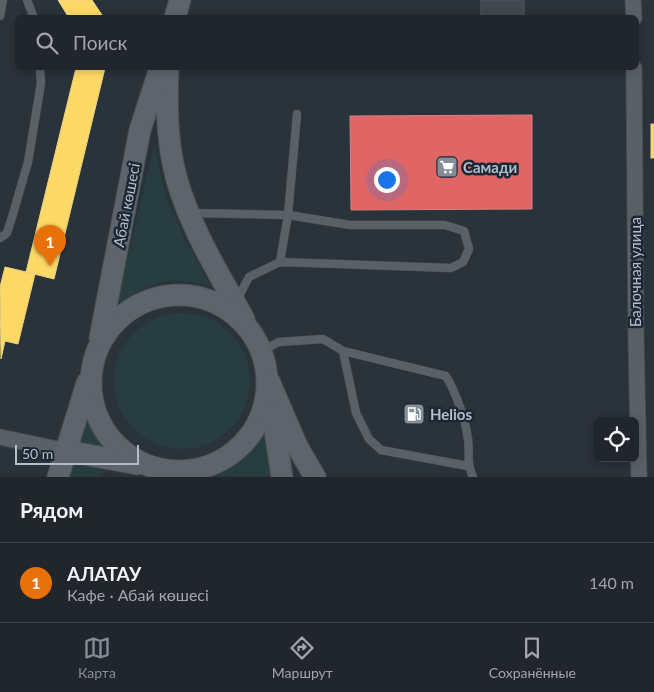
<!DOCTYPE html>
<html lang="ru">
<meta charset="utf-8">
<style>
:root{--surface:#20262c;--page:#2d3238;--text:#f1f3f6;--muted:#a2a5a9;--line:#3d4348;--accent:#848d98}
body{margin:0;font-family:Lato,sans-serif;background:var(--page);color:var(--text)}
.controls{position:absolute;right:15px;bottom:15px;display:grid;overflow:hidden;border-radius:8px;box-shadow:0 2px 8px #0003}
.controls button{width:45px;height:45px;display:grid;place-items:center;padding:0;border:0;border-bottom:1px solid var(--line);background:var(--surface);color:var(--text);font:25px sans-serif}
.scale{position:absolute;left:15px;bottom:12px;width:124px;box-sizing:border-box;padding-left:5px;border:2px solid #b4becb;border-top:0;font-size:14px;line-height:18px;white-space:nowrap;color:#b4becb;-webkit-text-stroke:4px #1d2835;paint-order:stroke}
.you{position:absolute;left:386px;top:179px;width:18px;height:18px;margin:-12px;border:4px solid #fff;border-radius:50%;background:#1a73e8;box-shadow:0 0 0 8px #1a73e833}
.badge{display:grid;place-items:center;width:32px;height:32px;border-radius:50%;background:var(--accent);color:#fff;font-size:16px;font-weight:700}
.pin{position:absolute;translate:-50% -41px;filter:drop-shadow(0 1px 2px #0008)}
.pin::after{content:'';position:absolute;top:26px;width:18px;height:15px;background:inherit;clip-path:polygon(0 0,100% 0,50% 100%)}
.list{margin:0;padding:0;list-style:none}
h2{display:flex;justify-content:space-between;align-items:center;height:65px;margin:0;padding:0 20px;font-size:21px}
h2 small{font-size:16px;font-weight:400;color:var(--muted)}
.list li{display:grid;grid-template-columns:32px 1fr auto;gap:15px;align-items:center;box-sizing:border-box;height:80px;padding:0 20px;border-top:1px solid var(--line)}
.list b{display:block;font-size:19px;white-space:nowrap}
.list p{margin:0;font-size:16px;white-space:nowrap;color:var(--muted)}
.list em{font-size:16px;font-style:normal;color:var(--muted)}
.icon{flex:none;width:28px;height:28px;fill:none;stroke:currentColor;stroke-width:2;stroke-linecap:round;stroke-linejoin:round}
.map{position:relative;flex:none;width:654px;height:477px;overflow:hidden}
.search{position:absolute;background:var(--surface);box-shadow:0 2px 8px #0003;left:15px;right:15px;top:15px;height:55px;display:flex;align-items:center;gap:12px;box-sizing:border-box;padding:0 18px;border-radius:8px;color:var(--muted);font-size:19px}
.sheet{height:145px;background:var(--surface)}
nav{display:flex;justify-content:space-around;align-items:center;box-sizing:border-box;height:70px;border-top:1px solid var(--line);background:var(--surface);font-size:14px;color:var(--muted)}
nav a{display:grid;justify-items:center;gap:2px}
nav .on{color:var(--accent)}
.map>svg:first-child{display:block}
.green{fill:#273d40}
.homes{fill:#ffd966;stroke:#e8d184}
.shops{fill:#e06666;stroke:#d38084}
.building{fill:#41474e;stroke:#525961}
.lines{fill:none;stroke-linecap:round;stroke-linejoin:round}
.service-casing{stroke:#494e54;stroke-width:9}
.minor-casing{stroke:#494e54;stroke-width:17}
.secondary-casing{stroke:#494e54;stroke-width:23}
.service{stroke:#5b6067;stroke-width:8}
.minor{stroke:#5b6067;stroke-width:15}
.secondary{stroke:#5e646c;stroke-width:21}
.labels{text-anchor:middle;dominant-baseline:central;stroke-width:5;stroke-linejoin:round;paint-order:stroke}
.poi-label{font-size:15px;font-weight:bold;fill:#b4becb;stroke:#1d2835;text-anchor:start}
.street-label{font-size:15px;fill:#b4becb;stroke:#1d2835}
</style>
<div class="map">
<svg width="654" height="477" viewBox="0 0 654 477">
<rect width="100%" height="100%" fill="#2a323a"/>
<!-- green -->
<g class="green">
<path d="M154 147 166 198 184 237 210 285C166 277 153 281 116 305Z"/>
<circle cx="182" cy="381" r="68"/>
<path d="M89 407 103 435 114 448 79 442Z"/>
<path d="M267 428 273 477H231L215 474C235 460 253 447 267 428Z"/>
<path d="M74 463 109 470 97 477H70Z"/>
</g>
<!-- homes -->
<g class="homes">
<path d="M58 0H92L104 18H69Z"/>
<path d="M76 68H105L54 279 26 272Z"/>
<rect x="651" y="124" width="3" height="34"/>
<path d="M5 267 35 274 18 344 5 341 1 359 0 287Z"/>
</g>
<!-- shops -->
<path class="shops" d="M532 115V209L351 210 350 116Z"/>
<!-- building -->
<path class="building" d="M481 0H524V16L481 17Z"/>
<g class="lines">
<!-- service casing -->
<g class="service-casing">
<g id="service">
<path d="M27 0 34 18"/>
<path d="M0 16 3 0"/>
<path d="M191 213 288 215 350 225H445L464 231 469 249 463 262 451 268 280 262 249 277 237 300"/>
<path d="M0 238 7 233 13 214 28 162 41 83 40 68"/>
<path d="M280 262 288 215 297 114"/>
<path d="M261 351 279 342 323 339 343 351 446 376C456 393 465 418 468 439 470 455 466 461 473 477"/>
<path d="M343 351 356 413 369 439 381 450 468 466"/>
</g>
</g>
<!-- minor casing -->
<g class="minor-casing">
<g id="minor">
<path d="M633 0 634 18"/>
<path d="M634 68 636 340 639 477"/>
<path d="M0 437 67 451"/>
</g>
</g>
<!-- secondary casing -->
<g class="secondary-casing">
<g id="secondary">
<path d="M175 18 180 0"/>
<path d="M168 69C166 110 167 153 181 193 196 237 221 278 244 319"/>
<circle cx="179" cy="383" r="88"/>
<path d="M100 338 140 130 160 68"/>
<path d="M269 381 297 446 315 477"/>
<path d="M272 411 282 477"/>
<path d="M67 451 137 464"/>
<path d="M58 477 87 383"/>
</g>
</g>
<!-- service -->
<use href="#service" class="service"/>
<!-- minor -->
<use href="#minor" class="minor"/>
<!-- secondary -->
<use href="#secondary" class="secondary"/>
</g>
<!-- icons -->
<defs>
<g id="supermarket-square" transform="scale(1.125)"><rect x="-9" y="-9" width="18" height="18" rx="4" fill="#848d98" stroke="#1d2835"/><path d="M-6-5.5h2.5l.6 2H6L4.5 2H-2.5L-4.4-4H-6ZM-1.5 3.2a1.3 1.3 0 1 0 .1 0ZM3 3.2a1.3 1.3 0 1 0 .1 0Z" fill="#fff"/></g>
<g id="fuel-square" transform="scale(1.125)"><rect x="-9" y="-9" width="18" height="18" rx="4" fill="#848d98" stroke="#1d2835"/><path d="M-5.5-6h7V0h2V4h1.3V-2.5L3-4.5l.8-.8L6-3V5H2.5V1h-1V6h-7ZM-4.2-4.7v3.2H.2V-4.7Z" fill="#fff"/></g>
</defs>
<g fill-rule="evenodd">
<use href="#supermarket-square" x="447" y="167"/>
<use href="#fuel-square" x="414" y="414"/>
</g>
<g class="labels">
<!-- poi labels -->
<g class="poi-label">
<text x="463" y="167">Самади</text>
<text x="430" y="414">Helios</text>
</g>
<!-- street labels -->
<g class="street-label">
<text transform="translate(126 205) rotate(-79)">Абай көшесі</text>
<text transform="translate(635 272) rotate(-90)">Балочная улица</text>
</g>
</g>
</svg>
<div class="controls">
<button><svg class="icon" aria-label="locate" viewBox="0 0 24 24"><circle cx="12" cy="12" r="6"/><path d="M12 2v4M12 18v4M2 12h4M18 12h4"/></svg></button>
</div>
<div class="scale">50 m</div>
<div class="you"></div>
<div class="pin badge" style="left:50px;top:266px;background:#e8710a">1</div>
<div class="search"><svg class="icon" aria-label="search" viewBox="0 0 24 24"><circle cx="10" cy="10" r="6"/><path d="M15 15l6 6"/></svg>Поиск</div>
</div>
<section class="sheet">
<h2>Рядом<small></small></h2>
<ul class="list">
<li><span class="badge" style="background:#e8710a">1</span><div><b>АЛАТАУ</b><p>Кафе · Абай көшесі</p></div><em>140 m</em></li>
</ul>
</section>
<nav>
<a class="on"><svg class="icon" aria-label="map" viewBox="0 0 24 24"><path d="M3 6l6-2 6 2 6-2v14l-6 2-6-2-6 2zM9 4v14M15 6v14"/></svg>Карта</a>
<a><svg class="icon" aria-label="directions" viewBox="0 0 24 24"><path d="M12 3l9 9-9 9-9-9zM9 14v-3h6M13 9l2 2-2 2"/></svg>Маршрут</a>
<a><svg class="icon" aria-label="saved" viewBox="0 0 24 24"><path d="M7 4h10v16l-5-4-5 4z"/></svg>Сохранённые</a>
</nav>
